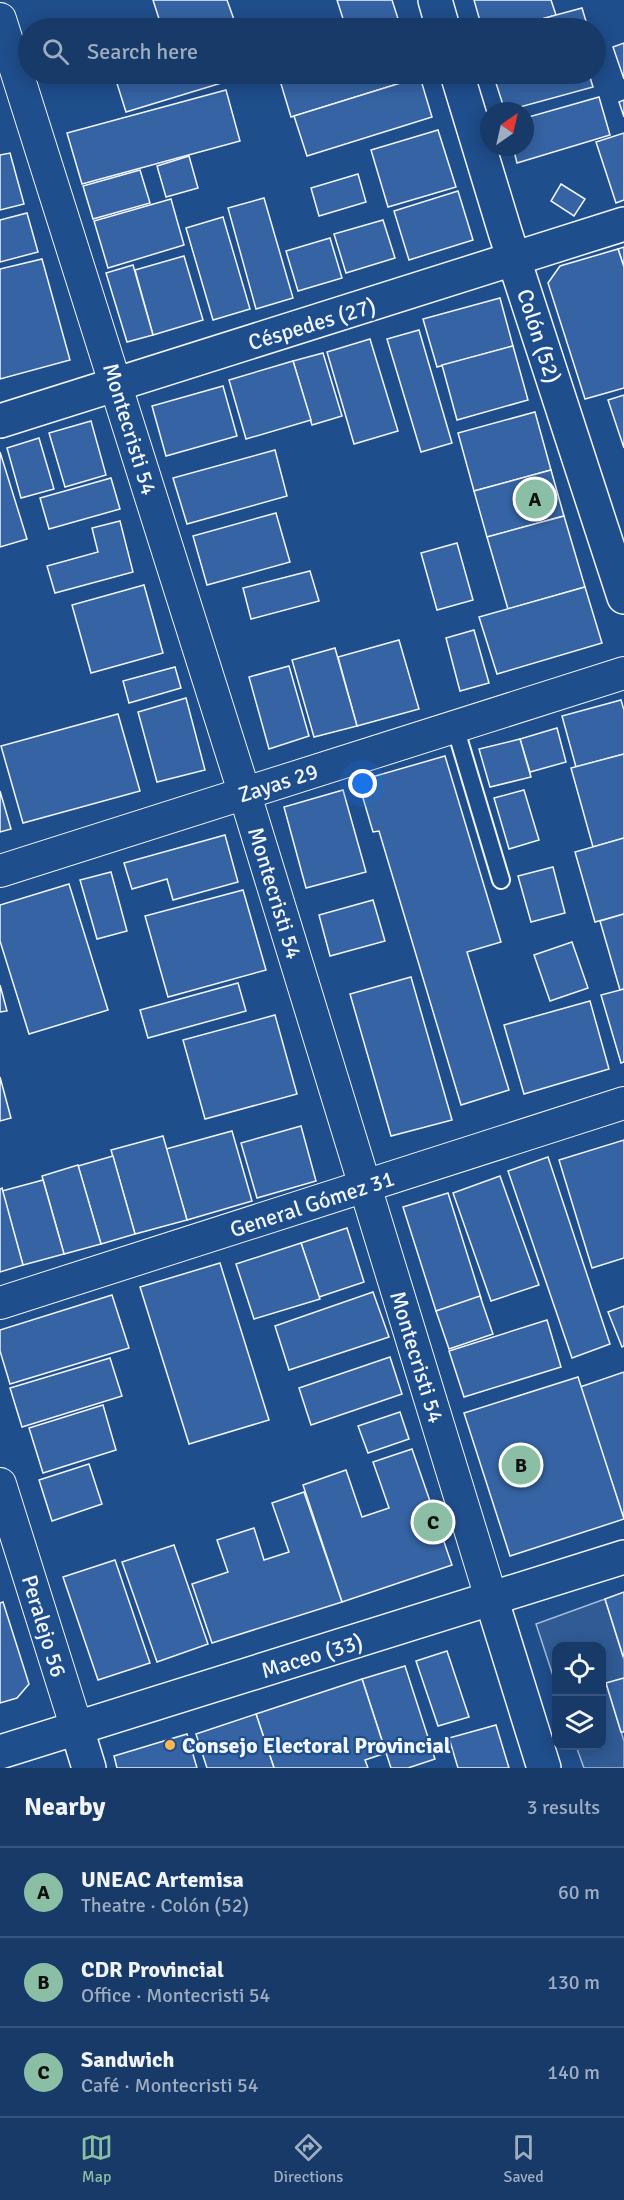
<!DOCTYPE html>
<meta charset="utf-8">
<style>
:root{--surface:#173a69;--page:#244571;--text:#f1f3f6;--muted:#9eadc0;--line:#36547d;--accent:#8abfa5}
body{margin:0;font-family:Signika,sans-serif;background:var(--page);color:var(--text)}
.controls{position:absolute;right:18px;bottom:18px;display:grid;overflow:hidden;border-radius:12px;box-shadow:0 3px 15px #0003}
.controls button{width:54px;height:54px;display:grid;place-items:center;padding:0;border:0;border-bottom:2px solid var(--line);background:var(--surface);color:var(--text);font:30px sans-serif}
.compass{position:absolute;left:480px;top:102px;width:54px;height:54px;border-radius:50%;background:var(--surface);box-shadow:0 3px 15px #0003;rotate:34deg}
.you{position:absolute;left:363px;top:784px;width:21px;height:21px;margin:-15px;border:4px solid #fff;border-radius:50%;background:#1a73e8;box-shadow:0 0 0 9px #1a73e833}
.badge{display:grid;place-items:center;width:39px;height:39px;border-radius:50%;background:var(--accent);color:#111;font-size:20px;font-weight:700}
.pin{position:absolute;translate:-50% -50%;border:3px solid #fff;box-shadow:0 2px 6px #0006}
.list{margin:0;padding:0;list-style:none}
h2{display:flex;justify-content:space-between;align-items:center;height:78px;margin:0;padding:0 24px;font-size:26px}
h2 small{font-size:20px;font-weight:400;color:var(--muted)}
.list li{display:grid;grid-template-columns:39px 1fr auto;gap:18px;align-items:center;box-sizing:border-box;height:90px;padding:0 24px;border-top:2px solid var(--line)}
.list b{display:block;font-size:22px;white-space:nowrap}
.list p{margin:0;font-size:20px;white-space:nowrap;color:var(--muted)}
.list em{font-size:20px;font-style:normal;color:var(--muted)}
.icon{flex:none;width:33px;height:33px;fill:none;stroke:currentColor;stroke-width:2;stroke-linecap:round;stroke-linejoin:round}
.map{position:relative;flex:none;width:624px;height:1768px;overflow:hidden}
.search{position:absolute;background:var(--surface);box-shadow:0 3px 15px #0003;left:18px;right:18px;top:18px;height:66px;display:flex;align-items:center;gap:15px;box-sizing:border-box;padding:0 21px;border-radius:33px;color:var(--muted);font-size:22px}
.sheet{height:348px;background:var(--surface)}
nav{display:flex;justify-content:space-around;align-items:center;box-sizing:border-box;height:84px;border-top:2px solid var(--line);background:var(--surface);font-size:16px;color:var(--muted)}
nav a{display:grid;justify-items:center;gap:3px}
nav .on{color:var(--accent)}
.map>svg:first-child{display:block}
.green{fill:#305b95;stroke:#a8bbd7;stroke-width:1.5}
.building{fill:#3563a3;stroke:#f2f6ff;stroke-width:1.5}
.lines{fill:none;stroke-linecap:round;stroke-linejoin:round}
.service-casing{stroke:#f2f6ff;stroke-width:20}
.minor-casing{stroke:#f2f6ff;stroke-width:34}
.tertiary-casing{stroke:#f2f6ff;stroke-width:36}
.secondary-casing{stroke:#f2f6ff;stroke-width:36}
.primary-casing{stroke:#f2f6ff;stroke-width:36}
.service{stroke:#1f4e8c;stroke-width:16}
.minor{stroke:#1f4e8c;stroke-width:32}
.tertiary{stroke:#1f4e8c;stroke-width:33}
.secondary{stroke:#1f4e8c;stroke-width:33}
.primary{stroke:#1f4e8c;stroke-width:33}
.poi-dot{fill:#ffb74d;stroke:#1f4e8c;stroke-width:2}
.labels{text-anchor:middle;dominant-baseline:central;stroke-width:4.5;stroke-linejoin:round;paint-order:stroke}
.street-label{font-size:22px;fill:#f2f6ff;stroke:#1f4e8c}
.poi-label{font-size:22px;font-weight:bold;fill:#f2f6ff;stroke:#1f4e8c;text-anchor:start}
</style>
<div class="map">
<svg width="624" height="1768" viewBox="0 0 624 1768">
<rect width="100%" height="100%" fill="#1f4e8c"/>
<!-- green -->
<path class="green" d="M605 1599 624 1660V1678L606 1683 624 1741V1768H584L576 1746H602V1646H556V1685L536 1624Z"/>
<!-- building -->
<g class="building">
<path d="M153 0H227L237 28H151L161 25Z"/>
<path d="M337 0H392L401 28H346Z"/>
<path d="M474 0H551L556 15 510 28H482Z"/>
<path d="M582 8 588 28H510L556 15Z"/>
<path d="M624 43V79L613 47Z"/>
<path d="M114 74H251L126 112Z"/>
<path d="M278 74H418L420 77 291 117Z"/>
<path d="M493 74H589L593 87 505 111Z"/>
<path d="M420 77 432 117 307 156 294 116Z"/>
<path d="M226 90 240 141 82 184 67 133Z"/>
<path d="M599 97 610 135 517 163 513 147H525V118Z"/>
<path d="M624 100V117L619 102Z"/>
<path d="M438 130 456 187 388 207 371 150Z"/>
<path d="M624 133V200L616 203 596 142Z"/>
<path d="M10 153 24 204 0 210V155Z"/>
<path d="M189 156 198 188 166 197 157 166Z"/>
<path d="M140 170 150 203 93 219 83 186Z"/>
<path d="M358 174 366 202 319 216 311 188Z"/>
<path d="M561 184 585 199 574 216 551 201Z"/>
<path d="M458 191 473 240 409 260 394 211Z"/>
<path d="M264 198 293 298 256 309 228 208Z"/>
<path d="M171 199 184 245 108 268 94 221Z"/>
<path d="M27 213 38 252 0 262V220Z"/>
<path d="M223 217 250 309 213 320 186 228Z"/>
<path d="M383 220 395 258 346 273 334 234Z"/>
<path d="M330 238 342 278 298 291 286 251Z"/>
<path d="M624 247V267L618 249Z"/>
<path d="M618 249 624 267V388L585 399 548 283 560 266Z"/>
<path d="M184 256 203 320 153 335 135 270Z"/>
<path d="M42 259 70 360 0 379V269Z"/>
<path d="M133 265 153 335 127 342 106 273Z"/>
<path d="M500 298 513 346 437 367 423 319Z"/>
<path d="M419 330 452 443 421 452 387 339Z"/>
<path d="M370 339 398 431 354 444 327 352Z"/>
<path d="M513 346 528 400 457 420 442 365Z"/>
<path d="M323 353 342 416 312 425 293 361Z"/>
<path d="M293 361 311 420 246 439 229 380Z"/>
<path d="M223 386 237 436 166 456 152 406Z"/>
<path d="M624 395V448L608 400Z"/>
<path d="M535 412 551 470 474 491 458 433Z"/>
<path d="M91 421 106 475 65 487 49 433Z"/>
<path d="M39 438 54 489 21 498 7 448Z"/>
<path d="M275 450 287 496 187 524 173 478Z"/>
<path d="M0 452 27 539 0 547Z"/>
<path d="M551 470 564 516 487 537 474 491Z"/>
<path d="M111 478 120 509 49 529 40 498Z"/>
<path d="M276 513 290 562 207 585 193 536Z"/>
<path d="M564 516 585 587 508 609 487 537Z"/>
<path d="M120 521 133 572 55 593 47 566 98 552 92 528Z"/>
<path d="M457 543 473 600 437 610 421 553Z"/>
<path d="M310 571 319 601 251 619 243 588Z"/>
<path d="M144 585 163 653 91 673 72 605Z"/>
<path d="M585 587 602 643 497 674 479 617Z"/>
<path d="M474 630 489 683 460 691 446 638Z"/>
<path d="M399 640 419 709 357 726 338 657Z"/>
<path d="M335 648 357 726 314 737 292 660Z"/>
<path d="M289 666 309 736 269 749 249 677Z"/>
<path d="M175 667 181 688 129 703 123 681Z"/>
<path d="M186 698 205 770 157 782 138 712Z"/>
<path d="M621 700 624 710V754L576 767 562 716Z"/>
<path d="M118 714 140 791 23 823 1 746Z"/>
<path d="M557 728 566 762 530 772 520 739Z"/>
<path d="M520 739 531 777 490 787 479 749Z"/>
<path d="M624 754V838L593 847 571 768Z"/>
<path d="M445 756 501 942 467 952 509 1090 461 1105 379 831 373 832 358 781Z"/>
<path d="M343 790 366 872 306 888 284 807Z"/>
<path d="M524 790 539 840 509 849 494 798Z"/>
<path d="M0 791 11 829 0 832Z"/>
<path d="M225 835 238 882 173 900 167 879 132 889 124 863Z"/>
<path d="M624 838V914L595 922 575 852Z"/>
<path d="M553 867 565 913 531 922 518 876Z"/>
<path d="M111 872 127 931 97 939 80 880Z"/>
<path d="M69 884 108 1010 29 1034 0 941V905Z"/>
<path d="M243 890 266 970 168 997 145 916Z"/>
<path d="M373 900 385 941 330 956 319 915Z"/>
<path d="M624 914V989L620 990 600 921Z"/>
<path d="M572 942 588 988 550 1001 534 955Z"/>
<path d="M411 977 452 1120 391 1136 350 994Z"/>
<path d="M238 983 246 1011 148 1038 140 1010Z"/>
<path d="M0 985 7 1011 0 1012Z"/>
<path d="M624 989V1062L621 1063 601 995Z"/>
<path d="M590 1001 609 1069 524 1094 504 1025Z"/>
<path d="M275 1015 297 1094 205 1119 183 1040Z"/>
<path d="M0 1077 11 1118 0 1121Z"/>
<path d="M301 1126 316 1181 257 1198 241 1143Z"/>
<path d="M232 1131 252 1201 187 1220 166 1149Z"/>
<path d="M163 1136 187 1220 135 1234 111 1150Z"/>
<path d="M624 1140V1258L592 1268 559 1160Z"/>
<path d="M113 1156 135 1234 101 1244 78 1166Z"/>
<path d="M548 1157 610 1344 572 1358 508 1171Z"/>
<path d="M78 1165 101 1244 64 1254 42 1176Z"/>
<path d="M500 1176 539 1285 491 1301 453 1193Z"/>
<path d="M43 1180 64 1254 23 1265 2 1191Z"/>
<path d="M2 1188 23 1265 0 1272V1189Z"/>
<path d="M448 1193 481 1298 436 1311 403 1207Z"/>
<path d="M347 1228 364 1282 319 1297 301 1243Z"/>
<path d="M301 1243 320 1299 254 1319 236 1264Z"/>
<path d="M220 1263 269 1420 189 1444 140 1287Z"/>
<path d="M373 1292 389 1337 289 1370 275 1326Z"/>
<path d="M112 1295 129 1348 10 1384 0 1351V1330Z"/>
<path d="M480 1296 493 1334 449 1349 436 1311Z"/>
<path d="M624 1306V1346L622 1347 608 1312Z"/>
<path d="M547 1320 561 1367 464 1397 449 1351Z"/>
<path d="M390 1357 402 1394 311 1425 299 1388Z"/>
<path d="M110 1358 122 1396 22 1427 10 1388Z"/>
<path d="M624 1372V1519L580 1387Z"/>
<path d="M578 1377 624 1519 510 1556 464 1413Z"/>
<path d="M103 1405 116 1450 43 1473 29 1428Z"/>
<path d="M400 1412 409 1439 368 1453 358 1426Z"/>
<path d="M412 1449 452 1565 342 1602 303 1485 346 1470 362 1517 389 1508 373 1462Z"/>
<path d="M89 1464 102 1504 52 1521 39 1480Z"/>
<path d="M304 1492 342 1602 212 1643 192 1584 228 1572 217 1540 254 1528 264 1560 289 1552 272 1503Z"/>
<path d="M174 1545 208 1644 157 1662 122 1562Z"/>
<path d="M115 1560 150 1663 98 1680 63 1577Z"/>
<path d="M624 1592V1656H623L605 1599Z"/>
<path d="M3 1602 29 1684 17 1698 0 1703V1603Z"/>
<path d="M447 1651 469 1717 438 1726 416 1661Z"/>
<path d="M405 1666 435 1759 408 1768H391L362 1679Z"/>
<path d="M624 1678V1732H621L606 1683Z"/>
<path d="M362 1679 386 1753 365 1760 368 1768H274L256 1714Z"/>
<path d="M256 1714 274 1768H207L196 1734Z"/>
<path d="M496 1725 509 1768H458L449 1738Z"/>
<path d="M187 1734 197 1768H117L114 1756Z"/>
</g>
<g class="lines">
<!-- service casing -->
<g class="service-casing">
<path id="service" d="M455 727 501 880"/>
</g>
<!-- minor casing -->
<g class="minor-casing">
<g id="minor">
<path d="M0 19 251 814 492 1601"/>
<path d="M0 871 624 673"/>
<path d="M0 1303 624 1103"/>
<path d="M0 1484 77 1729"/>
</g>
</g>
<!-- tertiary casing -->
<g class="tertiary-casing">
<path id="tertiary" d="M77 1729 89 1768"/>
</g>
<!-- secondary casing -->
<g class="secondary-casing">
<g id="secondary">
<path d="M435 0 443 28"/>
<path d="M457 74 505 232 624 597"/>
<path d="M492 1601 544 1768"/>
</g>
</g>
<!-- primary casing -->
<g class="primary-casing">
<g id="primary">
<path d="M0 421 624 224"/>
<path d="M0 1752 624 1557"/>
</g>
</g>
<!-- service -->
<use href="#service" class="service"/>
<!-- minor -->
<use href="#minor" class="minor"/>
<!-- tertiary -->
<use href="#tertiary" class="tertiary"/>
<!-- secondary -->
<use href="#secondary" class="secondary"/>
<!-- primary -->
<use href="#primary" class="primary"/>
</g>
<!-- markers -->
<circle class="poi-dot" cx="170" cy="1745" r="6"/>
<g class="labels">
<!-- street labels -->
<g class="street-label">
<text transform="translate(312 324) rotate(-17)">Céspedes (27)</text>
<text transform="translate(539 336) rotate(72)">Colón (52)</text>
<text transform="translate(130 429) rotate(73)">Montecristi 54</text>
<text transform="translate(278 783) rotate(-18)">Zayas 29</text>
<text transform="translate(275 893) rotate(73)">Montecristi 54</text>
<text transform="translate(312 1204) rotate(-18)">General Gómez 31</text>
<text transform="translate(417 1357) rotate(73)">Montecristi 54</text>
<text transform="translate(44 1626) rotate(73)">Peralejo 56</text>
<text transform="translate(312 1656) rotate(-17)">Maceo (33)</text>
</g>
<!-- poi labels -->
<g class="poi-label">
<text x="182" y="1745">Consejo Electoral Provincial</text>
</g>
</g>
</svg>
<div class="controls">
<button><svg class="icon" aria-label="locate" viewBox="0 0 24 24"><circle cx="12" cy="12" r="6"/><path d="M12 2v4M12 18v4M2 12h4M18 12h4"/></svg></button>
<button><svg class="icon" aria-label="layers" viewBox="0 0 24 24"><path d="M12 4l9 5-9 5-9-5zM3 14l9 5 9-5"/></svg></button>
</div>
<svg class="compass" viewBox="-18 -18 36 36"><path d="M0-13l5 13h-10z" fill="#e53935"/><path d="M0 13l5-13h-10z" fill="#9eadc0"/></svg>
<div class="you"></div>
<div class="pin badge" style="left:535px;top:499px">A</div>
<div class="pin badge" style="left:521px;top:1465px">B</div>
<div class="pin badge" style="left:433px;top:1522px">C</div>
<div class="search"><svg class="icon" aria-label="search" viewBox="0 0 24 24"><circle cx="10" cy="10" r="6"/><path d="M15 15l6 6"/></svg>Search here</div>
</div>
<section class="sheet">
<h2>Nearby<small>3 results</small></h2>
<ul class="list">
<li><span class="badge">A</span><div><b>UNEAC Artemisa</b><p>Theatre · Colón (52)</p></div><em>60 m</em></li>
<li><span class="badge">B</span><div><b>CDR Provincial</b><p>Office · Montecristi 54</p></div><em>130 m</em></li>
<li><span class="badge">C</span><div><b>Sandwich</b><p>Café · Montecristi 54</p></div><em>140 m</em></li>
</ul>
</section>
<nav>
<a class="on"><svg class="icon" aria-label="map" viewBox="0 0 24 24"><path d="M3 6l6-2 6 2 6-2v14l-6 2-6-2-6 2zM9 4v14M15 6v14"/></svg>Map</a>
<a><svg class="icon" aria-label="directions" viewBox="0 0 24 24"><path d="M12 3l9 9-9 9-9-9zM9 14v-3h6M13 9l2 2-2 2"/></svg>Directions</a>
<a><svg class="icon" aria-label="saved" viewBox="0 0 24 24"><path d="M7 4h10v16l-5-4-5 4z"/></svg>Saved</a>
</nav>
